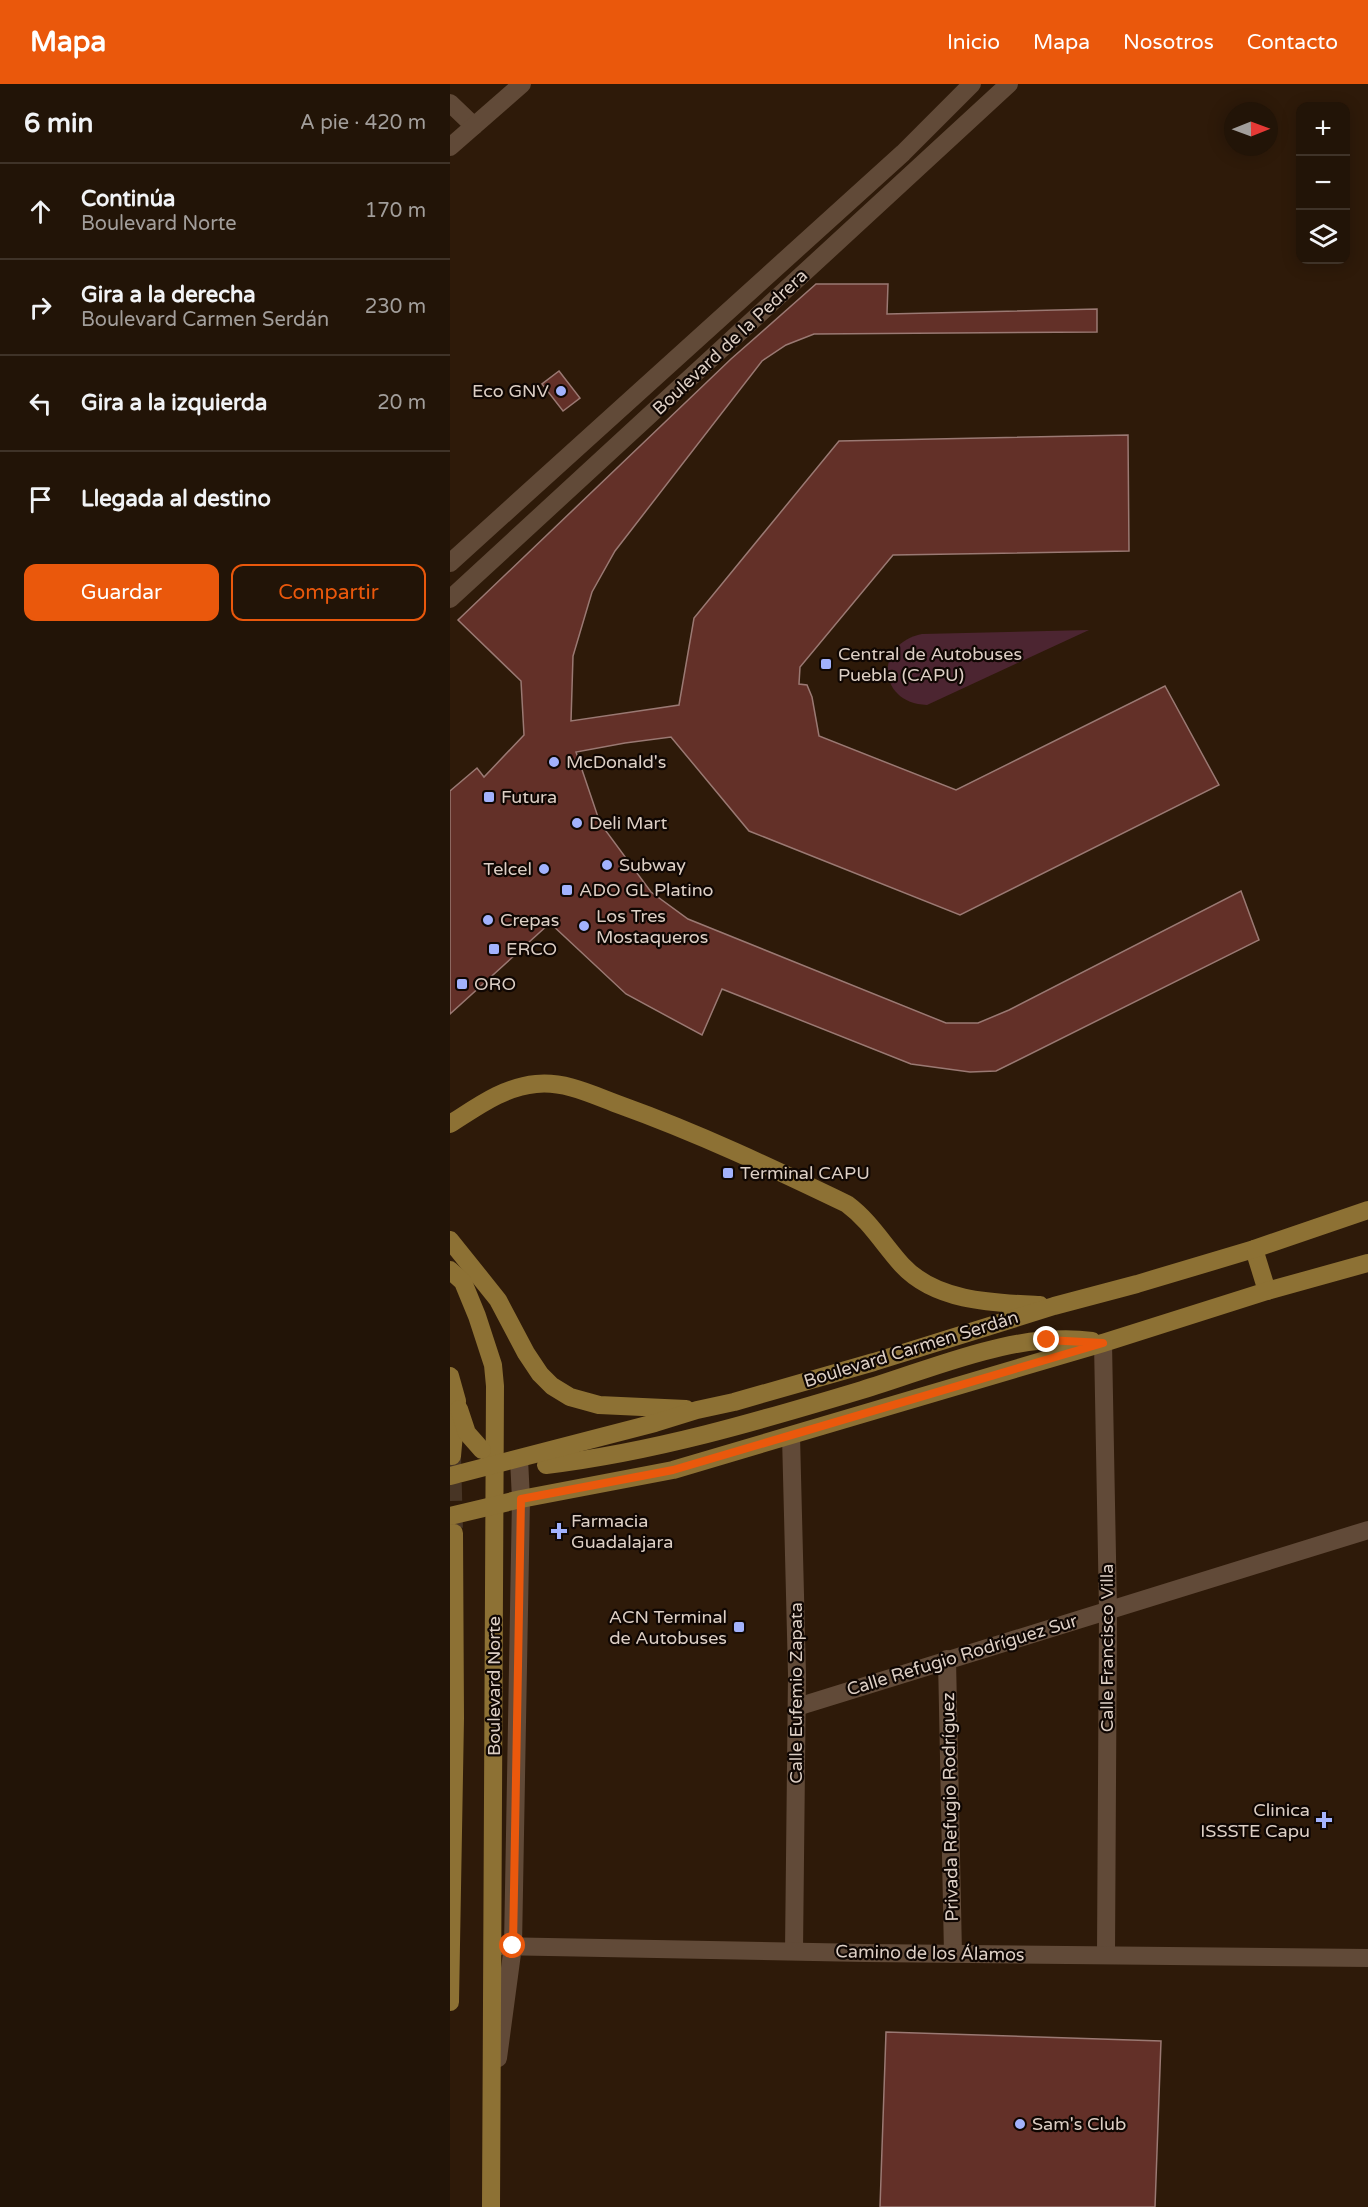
<!DOCTYPE html>
<html lang="es">
<meta charset="utf-8">
<style>
:root{--surface:#221407;--page:#2e2115;--text:#f1f3f6;--muted:#a29e9b;--line:#3f3328;--accent:#ea580c}
body{margin:0;font-family:"Varela Round",sans-serif;background:var(--page);color:var(--text)}
.controls{position:absolute;right:18px;top:18px;display:grid;overflow:hidden;border-radius:12px;box-shadow:0 3px 15px #0003}
.controls button{width:54px;height:54px;display:grid;place-items:center;padding:0;border:0;border-bottom:2px solid var(--line);background:var(--surface);color:var(--text);font:30px sans-serif}
.compass{position:absolute;left:774px;top:18px;width:54px;height:54px;border-radius:50%;background:var(--surface);box-shadow:0 3px 15px #0003;rotate:89deg}
.stop{position:absolute;width:18px;height:18px;margin:-14px;border:4px solid #ea580c;border-radius:50%;background:#fff}
.stop.end{background:#ea580c;border-color:#fff;box-shadow:0 2px 6px #0008}
.list{margin:0;padding:0;list-style:none}
h2{display:flex;justify-content:space-between;align-items:center;height:78px;margin:0;padding:0 24px;font-size:26px}
h2 small{font-size:20px;font-weight:400;color:var(--muted)}
.list li{display:grid;grid-template-columns:39px 1fr auto;gap:18px;align-items:center;box-sizing:border-box;height:96px;padding:0 24px;border-top:2px solid var(--line)}
.list b{display:block;font-size:22px;white-space:nowrap}
.list p{margin:0;font-size:20px;white-space:nowrap;color:var(--muted)}
.list em{font-size:20px;font-style:normal;color:var(--muted)}
.actions{display:flex;gap:12px;padding:18px 24px}
.actions a{flex:1;padding:14px 0;border:2px solid var(--accent);border-radius:12px;text-align:center;font-size:21px;color:var(--accent)}
.actions .main{background:var(--accent);color:#fff}
.icon{flex:none;width:33px;height:33px;fill:none;stroke:currentColor;stroke-width:2;stroke-linecap:round;stroke-linejoin:round}
.map{position:relative;flex:none;width:918px;height:2123px;overflow:hidden}
header{display:flex;align-items:center;gap:36px;box-sizing:border-box;height:84px;padding:0 30px;background:var(--accent);color:#fff}
header strong{font-size:28px}
nav{display:flex;gap:33px;margin-inline-start:auto;font-size:21px}
main{display:flex}
aside{flex:1;background:var(--surface)}
.map>svg:first-child{display:block}
.green{fill:#4c2531}
.building{fill:#633028;stroke:#9a7973;stroke-width:1.5}
.lines{fill:none;stroke-linecap:round;stroke-linejoin:round}
.major-tunnel{stroke:#483525;stroke-width:18;stroke-dasharray:18 9;stroke-linecap:butt}
.minor{stroke:#614a38;stroke-width:18}
.major{stroke:#8d7134;stroke-width:18}
.route{stroke:#ea580c;stroke-width:8}
.poi-dot{fill:#a2b2fd;stroke:#100703;stroke-width:2}
.labels{text-anchor:middle;dominant-baseline:central;stroke-width:4.5;stroke-linejoin:round;paint-order:stroke}
.street-label{font-size:18px;fill:#ddcfc5;stroke:#100703}
.poi-label{font-size:18px;fill:#ddcfc5;stroke:#100703;text-anchor:start}
</style>
<header>
<strong>Mapa</strong>
<nav><a>Inicio</a><a>Mapa</a><a>Nosotros</a><a>Contacto</a></nav>
</header>
<main>
<aside>
<h2>6 min<small>A pie · 420 m</small></h2>
<ul class="list">
<li><svg class="icon" aria-label="ahead" viewBox="0 0 24 24"><path d="M12 20V5M6 11l6-6 6 6"/></svg><div><b>Continúa</b><p>Boulevard Norte</p></div><em>170 m</em></li>
<li><svg class="icon" aria-label="right" viewBox="0 0 24 24"><path d="M7 20v-9h11M14 6l5 5-5 5"/></svg><div><b>Gira a la derecha</b><p>Boulevard Carmen Serdán</p></div><em>230 m</em></li>
<li><svg class="icon" aria-label="left" viewBox="0 0 24 24"><path d="M17 20v-9H6M10 6l-5 5 5 5"/></svg><div><b>Gira a la izquierda</b></div><em>20 m</em></li>
<li><svg class="icon" aria-label="arrive" viewBox="0 0 24 24"><path d="M6 21V4h12l-3 4 3 4H6"/></svg><div><b>Llegada al destino</b></div></li>
</ul>
<div class="actions"><a class="main">Guardar</a><a>Compartir</a></div>
</aside>
<div class="map">
<svg width="918" height="2123" viewBox="0 0 918 2123">
<rect width="100%" height="100%" fill="#2e1a09"/>
<!-- green -->
<path class="green" d="M639 546 477 621C428 620 423 560 472 550Z"/>
<!-- building -->
<g class="building">
<path d="M366 200H438L437 230 647 225V248L364 250 336 261 312 277 165 467 142 508 123 572 121 637 229 621 244 534 389 357 678 351 679 467 443 471 350 583 349 600 357 601 362 613 369 652 506 706 715 602 769 701 510 831 299 747 221 653 175 659 126 668 150 739 201 808 238 835 496 939H528L559 926 791 807 809 856 546 987 520 988 461 980 272 905 252 951 176 910 100 839 0 930V707L27 684 34 693 74 651 71 597 8 536 281 275Z"/>
<path d="M109 287 130 314 113 327 92 300Z"/>
<path d="M436 1948 711 1957 705 2123H430Z"/>
</g>
<g class="lines">
<!-- major-tunnel -->
<path class="major-tunnel" d="M2 1372 4 1446"/>
<!-- minor -->
<g class="minor">
<path d="M0 19 24 42"/>
<path d="M0 63 72 0"/>
<path d="M0 479 453 69 522 0"/>
<path d="M0 515 559 0"/>
<path d="M653 1259 658 1526 656 1870"/>
<path d="M341 1352 347 1590 344 1867"/>
<path d="M497 1575 503 1870"/>
<path d="M347 1623 918 1446"/>
<path d="M43 1862 415 1869 918 1874"/>
<path d="M48 1974 63 1862 71 1415 69 1375"/>
</g>
<!-- major -->
<g class="major">
<path d="M0 1040C27 1023 53 1003 86 1000 116 997 143 1011 170 1021 248 1049 322 1084 397 1120 420 1137 433 1160 452 1181 486 1218 544 1219 590 1221"/>
<path d="M0 1156 48 1216 76 1269 90 1290 102 1302 120 1313 149 1321 236 1325"/>
<path d="M804 1165 817 1207"/>
<path d="M0 1186 13 1198 27 1232 43 1281 45 1302 41 2123"/>
<path d="M0 1292 7 1317 2 1372"/>
<path d="M9 1325 17 1349 32 1366"/>
<path d="M96 1381C204 1368 309 1337 412 1306 485 1284 565 1247 642 1257"/>
<path d="M0 1392 205 1339 247 1326 284 1318 424 1278 604 1222 687 1200 804 1165 918 1126"/>
<path d="M0 1432 71 1415 223 1386 653 1259 817 1207 918 1179"/>
<path d="M0 1918 5 1634 4 1449"/>
</g>
</g>
<g class="lines">
<!-- route -->
<path class="route" d="M63 1862 71 1415 223 1386 653 1259 597 1256"/>
</g>
<!-- markers -->
<g class="poi-dot">
<circle cx="111" cy="307" r="6"/>
<rect x="370" y="574" width="12" height="12" rx="3"/>
<circle cx="104" cy="678" r="6"/>
<rect x="33" y="707" width="12" height="12" rx="3"/>
<circle cx="127" cy="739" r="6"/>
<circle cx="157" cy="781" r="6"/>
<circle cx="94" cy="785" r="6"/>
<rect x="111" y="800" width="12" height="12" rx="3"/>
<circle cx="38" cy="836" r="6"/>
<circle cx="134" cy="842" r="6"/>
<rect x="38" y="859" width="12" height="12" rx="3"/>
<rect x="6" y="894" width="12" height="12" rx="3"/>
<rect x="272" y="1083" width="12" height="12" rx="3"/>
<path d="M106 1438h6v6h6v6h-6v6h-6v-6h-6v-6h6z"/>
<rect x="283" y="1537" width="12" height="12" rx="3"/>
<path d="M871 1727h6v6h6v6h-6v6h-6v-6h-6v-6h6z"/>
<circle cx="570" cy="2040" r="6"/>
</g>
<g class="labels">
<!-- street labels -->
<g class="street-label">
<text transform="translate(280 258) rotate(-43)">Boulevard de la Pedrera</text>
<text transform="translate(461 1265) rotate(-17)">Boulevard Carmen Serdán</text>
<text transform="translate(657 1564) rotate(-90)">Calle Francisco Villa</text>
<text transform="translate(512 1571) rotate(-17)">Calle Refugio Rodríguez Sur</text>
<text transform="translate(44 1602) rotate(-90)">Boulevard Norte</text>
<text transform="translate(346 1609) rotate(-90)">Calle Eufemio Zapata</text>
<text transform="translate(500 1723) rotate(-91)">Privada Refugio Rodríguez</text>
<text transform="translate(480 1869) rotate(1)">Camino de los Álamos</text>
</g>
<!-- poi labels -->
<g class="poi-label">
<text x="99" y="307" text-anchor="end">Eco GNV</text>
<text x="388" y="570">Central de Autobuses<tspan x="388" dy="21">Puebla (CAPU)</tspan></text>
<text x="116" y="678">McDonald's</text>
<text x="51" y="713">Futura</text>
<text x="139" y="739">Deli Mart</text>
<text x="169" y="781">Subway</text>
<text x="82" y="785" text-anchor="end">Telcel</text>
<text x="129" y="806">ADO GL Platino</text>
<text x="146" y="832">Los Tres<tspan x="146" dy="21">Mostaqueros</tspan></text>
<text x="50" y="836">Crepas</text>
<text x="56" y="865">ERCO</text>
<text x="24" y="900">ORO</text>
<text x="290" y="1089">Terminal CAPU</text>
<text x="121" y="1437">Farmacia<tspan x="121" dy="21">Guadalajara</tspan></text>
<text x="277" y="1533" text-anchor="end">ACN Terminal<tspan x="277" dy="21">de Autobuses</tspan></text>
<text x="860" y="1726" text-anchor="end">Clinica<tspan x="860" dy="21">ISSSTE Capu</tspan></text>
<text x="582" y="2040">Sam's Club</text>
</g>
</g>
</svg>
<div class="controls">
<button>+</button>
<button>−</button>
<button><svg class="icon" aria-label="layers" viewBox="0 0 24 24"><path d="M12 4l9 5-9 5-9-5zM3 14l9 5 9-5"/></svg></button>
</div>
<svg class="compass" viewBox="-18 -18 36 36"><path d="M0-13l5 13h-10z" fill="#e53935"/><path d="M0 13l5-13h-10z" fill="#a29e9b"/></svg>
<div class="stop" style="left:63px;top:1862px"></div>
<div class="stop end" style="left:597px;top:1256px"></div>
</div>
</main>
